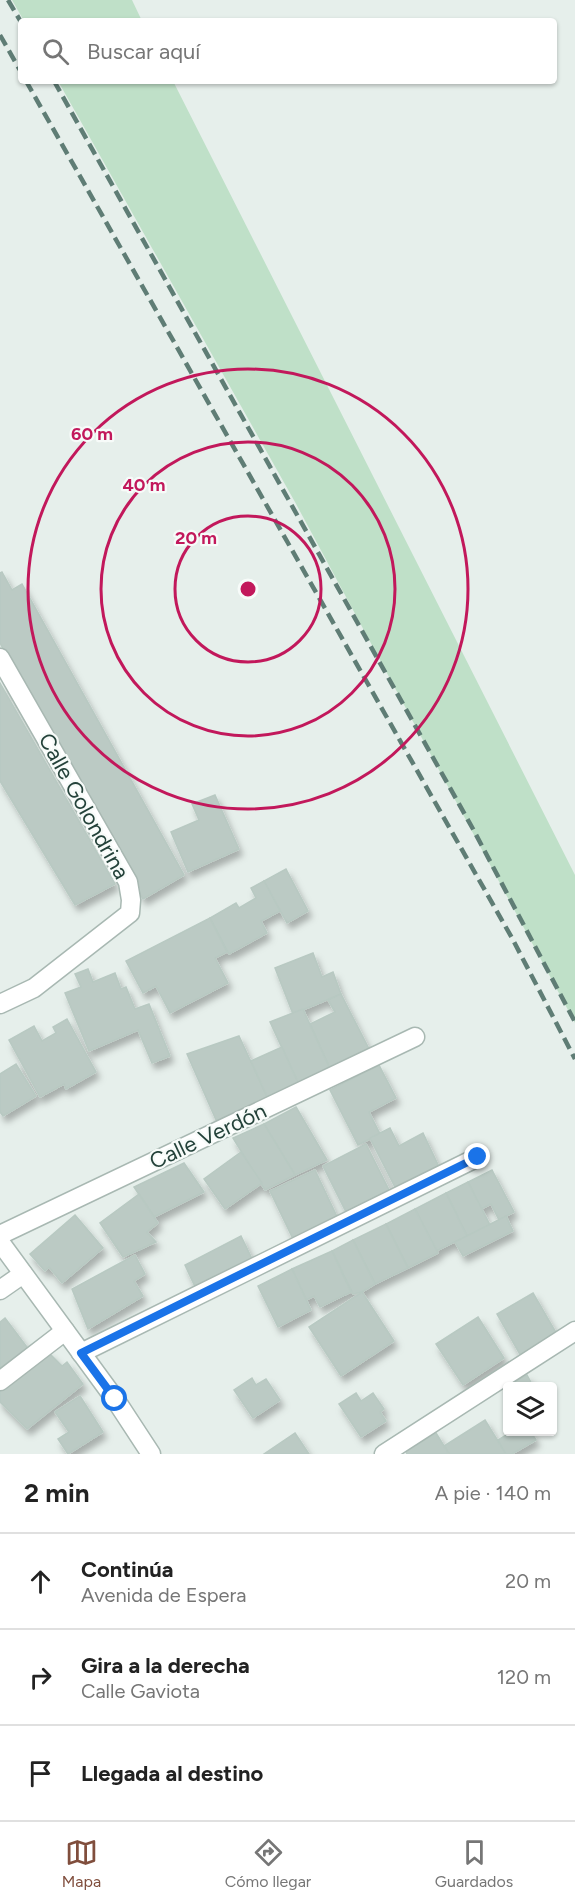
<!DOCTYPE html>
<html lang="es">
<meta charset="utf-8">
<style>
:root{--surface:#fff;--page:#f6f6f6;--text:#222;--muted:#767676;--line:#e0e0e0;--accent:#804e3d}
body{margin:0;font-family:Figtree,sans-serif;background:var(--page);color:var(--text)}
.controls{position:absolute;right:18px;bottom:18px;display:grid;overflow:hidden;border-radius:6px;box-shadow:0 2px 4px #0004}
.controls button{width:54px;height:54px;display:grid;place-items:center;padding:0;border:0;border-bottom:2px solid var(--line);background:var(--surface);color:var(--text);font:30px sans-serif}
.stop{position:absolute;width:18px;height:18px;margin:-14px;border:4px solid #1a73e8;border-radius:50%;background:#fff}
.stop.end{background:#1a73e8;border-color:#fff;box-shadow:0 2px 6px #0008}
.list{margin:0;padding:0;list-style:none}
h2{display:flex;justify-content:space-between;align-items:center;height:78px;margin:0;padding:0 24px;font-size:26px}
h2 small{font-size:20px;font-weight:400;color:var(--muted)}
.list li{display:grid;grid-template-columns:39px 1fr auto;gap:18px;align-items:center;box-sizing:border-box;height:96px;padding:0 24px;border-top:2px solid var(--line)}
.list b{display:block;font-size:22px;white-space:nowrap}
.list p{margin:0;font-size:20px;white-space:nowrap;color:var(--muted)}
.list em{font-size:20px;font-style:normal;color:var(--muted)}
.icon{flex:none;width:33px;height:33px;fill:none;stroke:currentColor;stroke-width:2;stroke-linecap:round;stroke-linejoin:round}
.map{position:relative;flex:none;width:575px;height:1454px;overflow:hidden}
.search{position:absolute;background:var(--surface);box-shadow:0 2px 4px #0004;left:18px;right:18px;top:18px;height:66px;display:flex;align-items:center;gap:15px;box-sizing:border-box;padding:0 21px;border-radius:6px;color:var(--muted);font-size:22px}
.sheet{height:366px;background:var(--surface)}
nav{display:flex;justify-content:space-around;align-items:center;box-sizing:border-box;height:84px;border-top:2px solid var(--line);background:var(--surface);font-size:16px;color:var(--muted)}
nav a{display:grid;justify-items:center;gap:3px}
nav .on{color:var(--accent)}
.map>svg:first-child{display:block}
.green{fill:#bfe0c8}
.building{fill:#bbcac4;stroke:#b8c9c2;stroke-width:1.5;filter:url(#shadow)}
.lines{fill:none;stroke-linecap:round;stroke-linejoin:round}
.minor-casing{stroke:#a8b8b2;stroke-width:21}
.minor{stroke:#fff;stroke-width:18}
.rail{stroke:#5f7d75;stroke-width:4.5;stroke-dasharray:12 6;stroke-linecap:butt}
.route{stroke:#1a73e8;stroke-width:8}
.ring{fill:none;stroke:#c2185b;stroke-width:3}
.labels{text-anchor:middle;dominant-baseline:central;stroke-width:4.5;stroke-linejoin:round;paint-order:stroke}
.street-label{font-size:22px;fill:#24423a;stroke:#f7fbf9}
.centre{fill:#c2185b;stroke:#f7fbf9;stroke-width:3}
.ring-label{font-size:18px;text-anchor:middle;font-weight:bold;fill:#c2185b;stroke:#f7fbf9;stroke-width:4.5;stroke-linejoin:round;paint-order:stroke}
</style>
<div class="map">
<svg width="575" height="1454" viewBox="0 0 575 1454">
<defs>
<filter id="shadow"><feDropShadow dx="3.5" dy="6" stdDeviation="3" flood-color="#0004"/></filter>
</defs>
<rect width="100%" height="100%" fill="#e6efeb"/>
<!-- green -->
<g class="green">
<path d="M12 0H132L142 21H24Z"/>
<path d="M58 81H173L575 875V1023L295 502Z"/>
</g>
<!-- building -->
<g class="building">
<path d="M2 572 12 590 22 584 184 875 143 899 0 643V573Z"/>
<path d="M0 683 115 884 75 905 0 781Z"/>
<path d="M215 795 239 849 188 872 171 832 199 820 192 804Z"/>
<path d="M286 869 308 911 287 923 264 881Z"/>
<path d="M264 881 280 911 261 921 267 933 229 954 210 918 236 903 239 908 256 898 251 888Z"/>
<path d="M210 918 227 952 215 958 228 983 170 1013 156 986 143 993 126 961Z"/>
<path d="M313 953 322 977 333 972 341 994 293 1014 275 968Z"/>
<path d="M88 969 93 982 115 973 121 989 126 987 135 1009 149 1004 170 1056 152 1063 138 1030 89 1051 65 993 81 987 75 974Z"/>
<path d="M341 994 369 1049 330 1069 310 1024 335 1012 328 1000Z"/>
<path d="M303 1009 330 1069 299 1085 270 1022Z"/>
<path d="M67 1019 96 1072 66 1089 64 1084 40 1097 9 1040 34 1026 42 1041 56 1033 53 1027Z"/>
<path d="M239 1036 268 1099 217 1122 187 1054Z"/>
<path d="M282 1047 299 1085 268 1099 251 1061Z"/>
<path d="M16 1064 36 1096 3 1116 0 1112V1074Z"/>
<path d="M379 1065 396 1098 369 1112 380 1134 358 1145 330 1090Z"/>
<path d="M296 1107 327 1160 295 1175 264 1124Z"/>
<path d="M264 1124 295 1175 265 1190 233 1138Z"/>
<path d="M390 1128 399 1146 423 1133 440 1169 397 1191 370 1138Z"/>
<path d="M366 1144 389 1190 346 1212 323 1166Z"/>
<path d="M241 1152 262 1183 225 1209 204 1179Z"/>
<path d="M184 1163 204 1192 154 1217 134 1187Z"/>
<path d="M315 1170 339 1221 295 1243 270 1191Z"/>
<path d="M492 1170 514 1212 499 1220 491 1204 481 1209 468 1182Z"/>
<path d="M468 1182 490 1225 467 1236 446 1193Z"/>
<path d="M446 1193 467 1236 436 1251 415 1209Z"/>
<path d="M139 1194 158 1223 147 1232 156 1242 123 1257 100 1223Z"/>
<path d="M415 1209 438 1253 408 1268 386 1224Z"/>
<path d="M75 1215 103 1248 62 1283 49 1267 45 1271 30 1254Z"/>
<path d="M506 1216 513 1231 463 1256 455 1242Z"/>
<path d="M386 1224 408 1268 375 1284 353 1240Z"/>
<path d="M241 1236 254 1263 197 1291 185 1265Z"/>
<path d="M353 1240 375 1284 362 1292 353 1294 332 1251Z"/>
<path d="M332 1251 351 1292 320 1307 314 1296 306 1300 292 1269Z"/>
<path d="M135 1255 145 1274 134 1281 143 1296 88 1329 72 1289Z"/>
<path d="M292 1269 311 1310 278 1327 258 1286Z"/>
<path d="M362 1292 394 1341 341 1376 309 1327Z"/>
<path d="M533 1293 558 1336 522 1358 497 1314Z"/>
<path d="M478 1317 504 1358 463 1385 436 1344Z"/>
<path d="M5 1318 30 1351 0 1373V1322Z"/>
<path d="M48 1352 62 1366 67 1362 83 1384 27 1429 0 1402V1387Z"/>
<path d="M527 1375 533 1386H508Z"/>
<path d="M252 1378 256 1385 266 1379 280 1400 253 1418 234 1390Z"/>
<path d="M356 1393 361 1401 373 1393 384 1409 380 1412 386 1421 361 1437 339 1404Z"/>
<path d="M80 1396 103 1432 68 1454 58 1439 69 1432 55 1412Z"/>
<path d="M485 1420 506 1454H449L444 1446Z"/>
<path d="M511 1432H531L536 1440 512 1454H506L498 1440Z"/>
<path d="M295 1433 309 1454H264Z"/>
<path d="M436 1433 449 1454H407L406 1451Z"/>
</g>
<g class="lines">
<!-- minor casing -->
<g class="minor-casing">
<g id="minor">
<path d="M0 658 128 882 131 900 130 913 34 988 0 1004"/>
<path d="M0 1235 415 1037"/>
<path d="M0 1242 115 1399 151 1454"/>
<path d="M0 1290 23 1274"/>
<path d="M81 1353 478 1157"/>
<path d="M0 1381 65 1331"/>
<path d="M384 1454 575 1331"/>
</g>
</g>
<!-- minor -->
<use href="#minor" class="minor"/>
<!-- rail -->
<g class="rail">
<path d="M8 0 21 22"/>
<path d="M0 35 21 72"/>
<path d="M26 81 512 938 575 1059"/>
<path d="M54 81 473 829 575 1022"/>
</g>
</g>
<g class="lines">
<!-- route -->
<path class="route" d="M115 1399 81 1353 478 1157"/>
</g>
<!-- distance rings -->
<g class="ring">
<circle cx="248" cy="589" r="73"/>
<circle cx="248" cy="589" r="147"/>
<circle cx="248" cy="589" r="220"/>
</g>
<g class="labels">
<!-- street labels -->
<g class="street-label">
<text transform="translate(84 806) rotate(61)">Calle Golondrina</text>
<text transform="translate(208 1136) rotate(-25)">Calle Verdón</text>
</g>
</g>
<circle cx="248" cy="589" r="9" class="centre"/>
<g class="ring-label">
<text x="92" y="440">60 m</text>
<text x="144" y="491">40 m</text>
<text x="196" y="544">20 m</text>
</g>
</svg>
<div class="controls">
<button><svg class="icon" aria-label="layers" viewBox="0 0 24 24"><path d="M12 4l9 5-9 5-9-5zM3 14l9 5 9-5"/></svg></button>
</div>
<div class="stop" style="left:115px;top:1399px"></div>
<div class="stop end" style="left:478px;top:1157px"></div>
<div class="search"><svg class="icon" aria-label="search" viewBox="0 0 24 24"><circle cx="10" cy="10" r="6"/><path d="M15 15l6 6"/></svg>Buscar aquí</div>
</div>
<section class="sheet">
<h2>2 min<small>A pie · 140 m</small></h2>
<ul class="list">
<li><svg class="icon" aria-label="ahead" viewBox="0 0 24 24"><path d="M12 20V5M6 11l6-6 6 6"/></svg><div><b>Continúa</b><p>Avenida de Espera</p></div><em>20 m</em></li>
<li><svg class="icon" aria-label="right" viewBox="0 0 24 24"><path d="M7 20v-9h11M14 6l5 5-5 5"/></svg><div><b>Gira a la derecha</b><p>Calle Gaviota</p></div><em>120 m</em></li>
<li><svg class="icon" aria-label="arrive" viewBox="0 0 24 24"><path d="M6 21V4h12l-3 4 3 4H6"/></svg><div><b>Llegada al destino</b></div></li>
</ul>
</section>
<nav>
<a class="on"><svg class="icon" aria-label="map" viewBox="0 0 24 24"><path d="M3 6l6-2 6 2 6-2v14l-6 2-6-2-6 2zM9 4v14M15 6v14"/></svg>Mapa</a>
<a><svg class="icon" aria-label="directions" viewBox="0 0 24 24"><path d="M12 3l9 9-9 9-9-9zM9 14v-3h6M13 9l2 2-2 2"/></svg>Cómo llegar</a>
<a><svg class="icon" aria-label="saved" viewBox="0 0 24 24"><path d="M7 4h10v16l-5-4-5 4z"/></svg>Guardados</a>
</nav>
